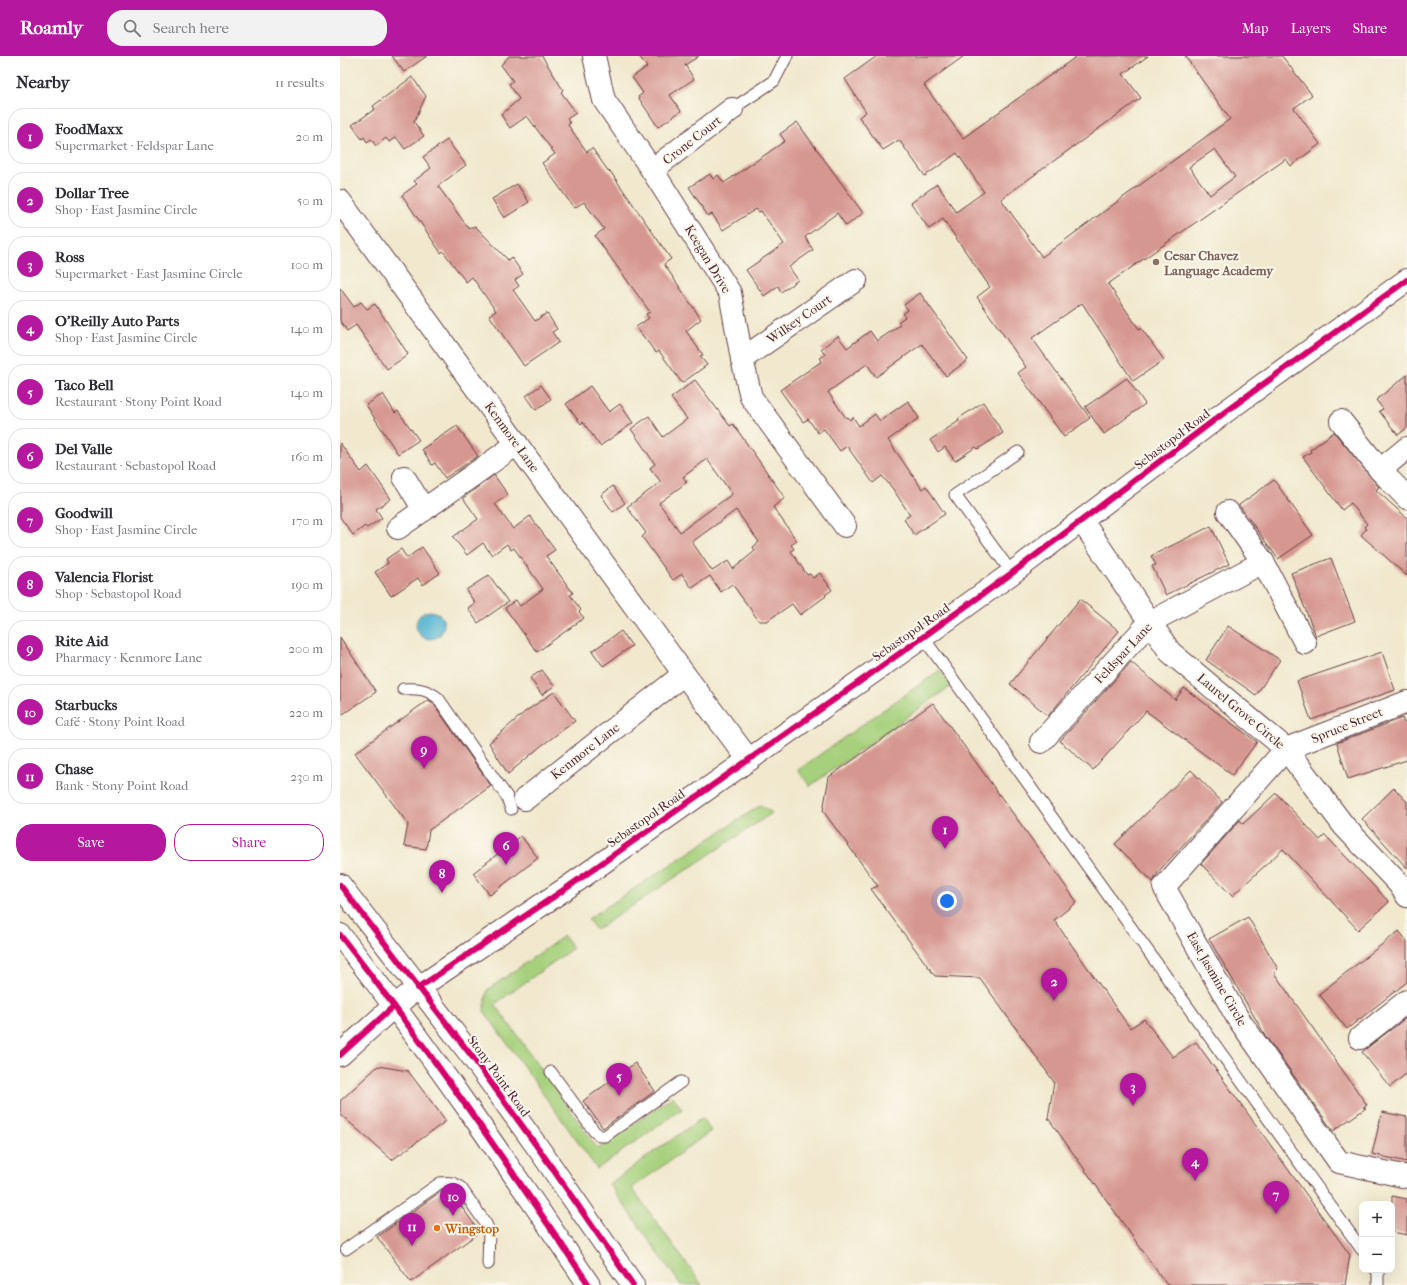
<!DOCTYPE html>
<meta charset="utf-8">
<style>
:root{--surface:#fff;--page:#f2f2f3;--text:#2b2b33;--muted:#7c7c81;--line:#e1e1e2;--accent:#b5179e}
body{margin:0;font-family:"IM FELL French Canon",serif;background:var(--page);color:var(--text)}
.controls{position:absolute;right:12px;bottom:12px;display:grid;overflow:hidden;border-radius:8px;box-shadow:0 4px 16px #0002}
.controls button{width:36px;height:36px;display:grid;place-items:center;padding:0;border:0;border-bottom:1px solid var(--line);background:var(--surface);color:var(--text);font:20px sans-serif}
.you{position:absolute;left:607px;top:845px;width:14px;height:14px;margin:-10px;border:3px solid #fff;border-radius:50%;background:#1a73e8;box-shadow:0 0 0 6px #1a73e833}
.badge{display:grid;place-items:center;width:26px;height:26px;border-radius:50%;background:var(--accent);color:#fff;font-size:13px;font-weight:700}
.pin{position:absolute;translate:-50% -33px;filter:drop-shadow(0 1px 2px #0008)}
.pin::after{content:'';position:absolute;top:21px;width:14px;height:12px;background:inherit;clip-path:polygon(0 0,100% 0,50% 100%)}
.list{margin:0;padding:0;list-style:none}
h2{display:flex;justify-content:space-between;align-items:center;height:52px;margin:0;padding:0 16px;font-size:17px}
h2 small{font-size:13px;font-weight:400;color:var(--muted)}
.list li{display:grid;grid-template-columns:26px 1fr auto;gap:12px;align-items:center;box-sizing:border-box;height:56px;margin:0 8px 8px;padding:0 8px;border:1px solid var(--line);border-radius:16px}
.list b{display:block;font-size:15px;white-space:nowrap}
.list p{margin:0;font-size:13px;white-space:nowrap;color:var(--muted)}
.list em{font-size:13px;font-style:normal;color:var(--muted)}
.actions{display:flex;gap:8px;padding:12px 16px}
.actions a{flex:1;padding:9px 0;border:1px solid var(--accent);border-radius:16px;text-align:center;font-size:14px;color:var(--accent)}
.actions .main{background:var(--accent);color:#fff}
.icon{flex:none;width:22px;height:22px;fill:none;stroke:currentColor;stroke-width:2;stroke-linecap:round;stroke-linejoin:round}
.map{position:relative;flex:none;width:1067px;height:1229px;overflow:hidden}
header{display:flex;align-items:center;gap:24px;box-sizing:border-box;height:56px;padding:0 20px;background:var(--accent);color:#fff}
header strong{font-size:19px}
nav{display:flex;gap:22px;margin-inline-start:auto;font-size:14px}
.search{width:280px;height:36px;background:var(--page);display:flex;align-items:center;gap:10px;box-sizing:border-box;padding:0 14px;border-radius:16px;color:var(--muted);font-size:15px}
main{display:flex}
aside{flex:1;background:var(--surface)}
.map>svg:first-child{display:block}
.green{fill:#a6d07c;stroke:#787854}
.water{fill:#51b3d0;stroke:#4e697e}
.building{fill:#d69791;fill-rule:evenodd}
.lines{fill:none;stroke-linecap:round;stroke-linejoin:round}
.lane-casing{stroke:#633d43;stroke-width:13}
.street-casing{stroke:#633d43;stroke-width:24}
.secondary-casing{stroke:#633d43;stroke-width:24}
.lane{stroke:#fff;stroke-width:11}
.street{stroke:#fff;stroke-width:22}
.secondary{stroke:#fff;stroke-width:22}
.cycleway-casing{stroke:#fbf7ec;stroke-width:8}
.cycleway{stroke:#d6006c;stroke-width:6}
.education-dot{fill:#8d6e63;stroke:#fbf7ec;stroke-width:1.5}
.food-dot{fill:#e8710a;stroke:#fbf7ec;stroke-width:1.5}
.labels{text-anchor:middle;dominant-baseline:central;stroke-width:4;stroke-linejoin:round;paint-order:stroke}
.street-label{font-size:13px;fill:#4a1f2b;stroke:#fbf7ec}
.education-label{font-size:13px;font-weight:bold;fill:#785e54;stroke:#fbf7ec;text-anchor:start}
.food-label{font-size:13px;font-weight:bold;fill:#c56008;stroke:#fbf7ec;text-anchor:start}
</style>
<header>
<strong>Roamly</strong>
<div class="search"><svg class="icon" aria-label="search" viewBox="0 0 24 24"><circle cx="10" cy="10" r="6"/><path d="M15 15l6 6"/></svg>Search here</div>
<nav><a>Map</a><a>Layers</a><a>Share</a></nav>
</header>
<main>
<aside>
<h2>Nearby<small>11 results</small></h2>
<ul class="list">
<li><span class="badge">1</span><div><b>FoodMaxx</b><p>Supermarket · Feldspar Lane</p></div><em>20 m</em></li>
<li><span class="badge">2</span><div><b>Dollar Tree</b><p>Shop · East Jasmine Circle</p></div><em>50 m</em></li>
<li><span class="badge">3</span><div><b>Ross</b><p>Supermarket · East Jasmine Circle</p></div><em>100 m</em></li>
<li><span class="badge">4</span><div><b>O'Reilly Auto Parts</b><p>Shop · East Jasmine Circle</p></div><em>140 m</em></li>
<li><span class="badge">5</span><div><b>Taco Bell</b><p>Restaurant · Stony Point Road</p></div><em>140 m</em></li>
<li><span class="badge">6</span><div><b>Del Valle</b><p>Restaurant · Sebastopol Road</p></div><em>160 m</em></li>
<li><span class="badge">7</span><div><b>Goodwill</b><p>Shop · East Jasmine Circle</p></div><em>170 m</em></li>
<li><span class="badge">8</span><div><b>Valencia Florist</b><p>Shop · Sebastopol Road</p></div><em>190 m</em></li>
<li><span class="badge">9</span><div><b>Rite Aid</b><p>Pharmacy · Kenmore Lane</p></div><em>200 m</em></li>
<li><span class="badge">10</span><div><b>Starbucks</b><p>Café · Stony Point Road</p></div><em>220 m</em></li>
<li><span class="badge">11</span><div><b>Chase</b><p>Bank · Stony Point Road</p></div><em>230 m</em></li>
</ul>
<div class="actions"><a class="main">Save</a><a>Share</a></div>
</aside>
<div class="map">
<svg width="1067" height="1229" viewBox="0 0 1067 1229">
<rect width="100%" height="100%" fill="#fbf7ec"/>
<filter id="ink" filterUnits="userSpaceOnUse"><feTurbulence type="fractalNoise" baseFrequency=".025" numOctaves="2"/><feDisplacementMap in="SourceGraphic" scale="8" xChannelSelector="R" yChannelSelector="G"/><feConvolveMatrix kernelMatrix="1 2 1 2 8 2 1 2 1" color-interpolation-filters="sRGB"/></filter>
<filter id="wash" filterUnits="userSpaceOnUse"><feTurbulence type="fractalNoise" baseFrequency=".012" numOctaves="4" result="noise"/><feDisplacementMap in="SourceGraphic" scale="16" xChannelSelector="R" yChannelSelector="G"/><feGaussianBlur stdDeviation="0.9" result="paint"/><feColorMatrix in="noise" values="0 0 0 0 0 0 0 0 0 0 0 0 0 0 0 0 0 1.4 0 .05"/><feComposite in="paint" operator="in"/></filter>
<g filter="url(#wash)">
<rect width="100%" height="100%" fill="#f1e8ce"/>
<!-- green -->
<g class="green">
<path d="M600 614 611 630 470 730 458 714Z"/>
<path d="M421 749 432 757 256 874 248 863Z"/>
<path d="M224 880 233 892 155 948 258 1093 333 1040 342 1053 257 1113 144 955 147 934Z"/>
<path d="M362 1062 371 1075 292 1132 362 1229H341L269 1128Z"/>
</g>
<!-- water -->
<circle class="water" cx="90" cy="569" r="14"/>
<g id="blocks">
<!-- building -->
<g class="building">
<path d="M52 0H87L64 16Z"/>
<path d="M169 0H202L223 34 221 36 236 57 227 63 230 67 228 69 247 96 252 92 269 116 270 115 331 203 324 208 361 263 346 275 363 299 360 300 367 309 342 327 319 295 316 297 296 271 309 262 306 258 310 256 255 180 264 173 244 146 234 152 202 107 215 98 187 60 170 72 161 59 179 43 169 28 173 25 161 9Z"/>
<path d="M299 0H359L345 9 354 23 330 39 341 55 318 71 298 41 303 37 292 21 307 11Z"/>
<path d="M537 0H624L584 29 623 82 737 0H808L783 18 801 42 661 143 702 201 890 63 845 0H942L972 39 954 52 980 88 951 110 946 103 768 228 799 273 801 272 824 304 793 325 742 247 692 282 750 362 724 381 678 317 686 311 637 241 650 231 603 163 589 173 571 147 597 128 616 156 644 136 617 97 585 120 559 84 543 94 519 61 526 56 505 23ZM875 93 895 121 870 139 849 111Z"/>
<path d="M72 21 86 40 74 66 84 80 65 93 56 81 49 86 46 82 36 90 31 83 27 86 24 81 22 83 12 69 35 53 33 50Z"/>
<path d="M457 66 523 157 506 170 497 157 465 181 473 194 449 211 458 224 441 236 438 230 424 240 406 214 444 188 421 155 419 156 416 153 383 174 372 158 368 160 349 131 370 118 373 123 378 119 384 127 445 85 440 78Z"/>
<path d="M107 84 126 109 98 130 129 173 135 170 168 204 171 201 183 218 175 224 179 230 173 234 195 265 207 257 217 273 212 276 219 286 184 310 149 259 156 255 132 221 126 226 103 195 101 197 62 139 77 128 74 125 91 112 83 101Z"/>
<path d="M177 128 189 146 164 162 152 143Z"/>
<path d="M0 232 14 251 21 246 27 253 35 248 68 298 65 301 47 313 16 269 7 275 0 265Z"/>
<path d="M580 237 628 304 606 320 582 288 536 321 527 308 488 336 506 362 507 361 510 364 513 361 519 370 535 358 540 365 568 345 579 362 548 384 582 433 586 430 605 458 574 479 564 463 570 459 553 433 542 420 533 427 507 390 500 395 484 373 478 377 468 363 463 366 440 334 482 305 480 302 485 299 481 293 498 280 507 292 530 275 537 285 560 269 558 266 565 261 563 258 568 254 564 249Z"/>
<path d="M1067 319V372L1058 379 1039 355 1043 353 1036 344Z"/>
<path d="M787 322 805 348 764 378 745 351Z"/>
<path d="M355 324 390 370 393 368 445 442 433 451 457 485 451 489 454 493 451 495 467 519 470 518 473 522 480 517 492 534 485 539 486 540 460 559 452 548 427 565H419L392 528 381 536 370 520 352 532 342 518 333 524 302 481 306 477 287 451 321 426 310 412 315 408 291 373 309 360 323 381 347 363 331 342ZM367 403 392 438 340 476 319 447 347 426 343 421ZM396 454 419 486 413 491 415 495 393 513 388 505 372 515 352 486Z"/>
<path d="M201 329 211 343 196 354 186 340Z"/>
<path d="M250 330 269 356 280 348 293 367 260 390 243 366 241 368 226 348Z"/>
<path d="M43 338 55 357 58 355 79 384 58 398 26 349Z"/>
<path d="M643 346 663 377 638 393 636 391 615 405 605 391 598 396 590 384 619 365 618 363Z"/>
<path d="M117 370 138 400 105 422 95 407 92 409 82 393Z"/>
<path d="M994 376 1039 431 1036 434 1067 462V520L1021 479 1026 473 1024 471 1027 468 1011 447 1002 454 963 401 971 396 970 394Z"/>
<path d="M0 387 21 416 28 410 51 443 36 453 42 462 27 472 25 470 13 479 0 461Z"/>
<path d="M154 419 168 439 155 448 173 473 190 460 215 494 206 500 233 537 230 539 241 554 239 556 244 562 197 596 165 552 176 544 180 550 203 533 174 492 171 494 167 488 152 499 143 487 127 499 113 481 138 463 123 442Z"/>
<path d="M934 424 973 479 938 503 899 449Z"/>
<path d="M273 430 285 447 273 456 261 439Z"/>
<path d="M871 470 889 508 826 539 812 510 816 509 811 500Z"/>
<path d="M82 491 100 517 83 529 78 522 51 540 35 516 48 507 46 503 61 493 67 502Z"/>
<path d="M991 502 1015 565 976 580 951 517Z"/>
<path d="M149 519 168 546 138 567 128 552 135 547 126 534Z"/>
<path d="M740 543 779 575 708 660 670 628Z"/>
<path d="M888 570 940 604 916 639 866 604Z"/>
<path d="M281 575 292 590 263 610 252 595Z"/>
<path d="M0 581 36 636 0 660Z"/>
<path d="M1042 596 1055 634 971 664 957 625Z"/>
<path d="M791 606 835 644 844 632 917 686 892 719 806 655 753 714 720 685Z"/>
<path d="M202 614 214 630 202 639 190 622Z"/>
<path d="M214 636 235 665 201 690 168 718 149 687 186 655Z"/>
<path d="M88 644 93 647 151 730 89 774 86 793 64 790 68 768 15 697Z"/>
<path d="M593 647 737 846 714 864 790 972 804 963 833 1001 856 986 1010 1199 1005 1229H827L708 1062 714 1026 640 922 595 920 531 833 538 830 483 755 489 721Z"/>
<path d="M1062 662 1064 667 1067 666V704L1008 723 997 687Z"/>
<path d="M851 714 882 746 819 815 813 826 775 788Z"/>
<path d="M1054 732 1067 746V812L1022 763Z"/>
<path d="M936 737 980 784 985 779 1049 846 1018 874 943 793 892 840 861 808 900 764 903 768Z"/>
<path d="M181 780 198 802 150 839 133 817Z"/>
<path d="M908 861 938 913 934 917 1027 1049 1023 1051 1026 1052 993 1075 925 979 869 883Z"/>
<path d="M1059 875 1067 885V926L1007 973 979 938Z"/>
<path d="M1067 961V1017L1050 1031 1022 996Z"/>
<path d="M295 1007 315 1035 263 1072 243 1045Z"/>
<path d="M38 1010 68 1015 106 1065 52 1104 0 1058V1045Z"/>
<path d="M1042 1056 1067 1061V1106L1032 1098Z"/>
<path d="M103 1134H109L140 1176 71 1226 37 1181Z"/>
<path d="M1052 1140 1067 1143V1179L1052 1176Z"/>
</g>
</g>
</g>
<g filter="url(#ink)">
<use href="#blocks" fill-opacity="0" stroke="#633d43" stroke-width="1"/>
<g class="lines">
<!-- lane casing -->
<g class="lane-casing">
<g id="lane">
<path d="M392 53 434 25 447 0"/>
<path d="M672 517 615 439 678 396"/>
<path d="M583 581 1022 1194"/>
<path d="M63 633C77 632 87 633 98 642L167 741 171 753"/>
<path d="M211 1016 254 1075 260 1080H265L341 1026"/>
<path d="M6 1193 100 1127C108 1126 114 1126 121 1132L146 1168 149 1175 148 1208"/>
<path d="M1036 1214 1038 1217V1229"/>
</g>
</g>
<!-- street casing -->
<g class="street-casing">
<g id="street">
<path d="M254 0 264 44 312 114 390 237 402 303 411 341 505 470"/>
<path d="M312 114 392 53"/>
<path d="M0 145 344 618 409 704"/>
<path d="M402 303 516 224"/>
<path d="M1001 365 1040 414 1067 442"/>
<path d="M1040 414 1067 392"/>
<path d="M64 421 84 454"/>
<path d="M888 456 923 506 965 587"/>
<path d="M742 465 830 596 946 693 1004 770 1059 828 1067 840"/>
<path d="M58 472 177 388"/>
<path d="M1067 646 946 693 824 831 897 961 999 1106 1067 1121"/>
<path d="M701 686 810 566 923 506"/>
<path d="M185 743 344 618"/>
<path d="M1020 982 1067 945"/>
</g>
</g>
<!-- secondary casing -->
<g class="secondary-casing">
<g id="secondary">
<path d="M0 829 134 1003 201 1096 293 1229"/>
<path d="M0 879C88 992 169 1110 249 1229"/>
<path d="M0 999 54 950 78 932 228 831 583 581 672 517 885 356 1067 224"/>
</g>
</g>
<!-- lane -->
<use href="#lane" class="lane"/>
<!-- street -->
<use href="#street" class="street"/>
<!-- secondary -->
<use href="#secondary" class="secondary"/>
<!-- cycleway casing -->
<g class="cycleway-casing">
<g id="cycleway">
<path d="M0 829 134 1003 201 1096 293 1229"/>
<path d="M0 879C88 992 169 1110 249 1229"/>
<path d="M78 932 228 831 583 581 672 517 885 356 1067 224"/>
<path d="M0 999 54 950"/>
</g>
</g>
<!-- cycleway -->
<use href="#cycleway" class="cycleway"/>
</g>
</g>
<!-- markers -->
<circle class="education-dot" cx="816" cy="206" r="4"/>
<circle class="food-dot" cx="97" cy="1172" r="4"/>
<g class="labels">
<!-- street labels -->
<g class="street-label">
<text transform="translate(352 84) rotate(-38)">Crone Court</text>
<text transform="translate(368 203) rotate(59)">Keegan Drive</text>
<text transform="translate(459 263) rotate(-35)">Wilkey Court</text>
<text transform="translate(172 381) rotate(54)">Kenmore Lane</text>
<text transform="translate(832 383) rotate(-37)">Sebastopol Road</text>
<text transform="translate(571 576) rotate(-35)">Sebastopol Road</text>
<text transform="translate(783 597) rotate(-47)">Feldspar Lane</text>
<text transform="translate(901 655) rotate(40)">Laurel Grove Circle</text>
<text transform="translate(1007 669) rotate(-22)">Spruce Street</text>
<text transform="translate(245 695) rotate(-38)">Kenmore Lane</text>
<text transform="translate(306 762) rotate(-35)">Sebastopol Road</text>
<text transform="translate(877 923) rotate(60)">East Jasmine Circle</text>
<text transform="translate(159 1020) rotate(54)">Stony Point Road</text>
</g>
<!-- education labels -->
<g class="education-label">
<text x="824" y="199">Cesar Chavez<tspan x="824" dy="15">Language Academy</tspan></text>
</g>
<!-- food labels -->
<g class="food-label">
<text x="105" y="1172">Wingstop</text>
</g>
</g>
</svg>
<div class="controls">
<button>+</button>
<button>−</button>
</div>
<div class="you"></div>
<div class="pin badge" style="left:605px;top:793px">1</div>
<div class="pin badge" style="left:714px;top:945px">2</div>
<div class="pin badge" style="left:793px;top:1050px">3</div>
<div class="pin badge" style="left:855px;top:1125px">4</div>
<div class="pin badge" style="left:279px;top:1040px">5</div>
<div class="pin badge" style="left:166px;top:809px">6</div>
<div class="pin badge" style="left:936px;top:1158px">7</div>
<div class="pin badge" style="left:102px;top:837px">8</div>
<div class="pin badge" style="left:84px;top:713px">9</div>
<div class="pin badge" style="left:113px;top:1160px">10</div>
<div class="pin badge" style="left:72px;top:1190px">11</div>
</div>
</main>
